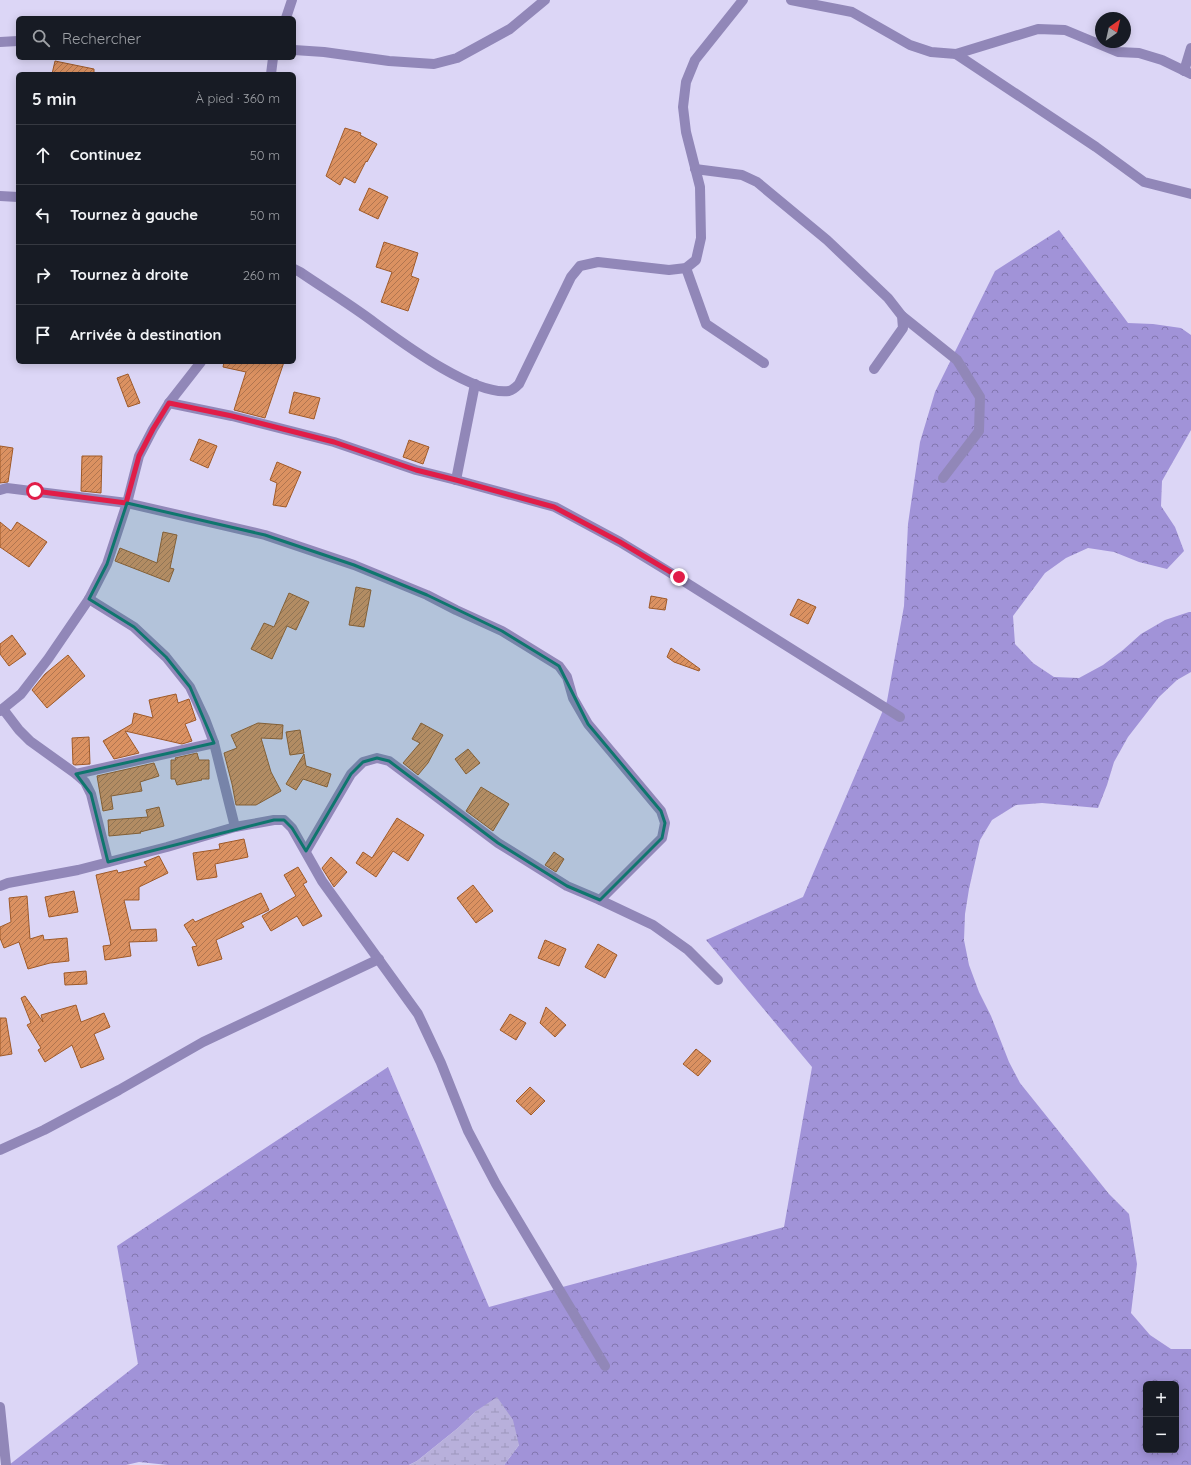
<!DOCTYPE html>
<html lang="fr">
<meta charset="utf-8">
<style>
:root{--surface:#171b24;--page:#20242c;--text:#f1f3f6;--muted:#9ea1a6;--line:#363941}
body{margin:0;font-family:Quicksand,sans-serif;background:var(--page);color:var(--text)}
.controls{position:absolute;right:12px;bottom:12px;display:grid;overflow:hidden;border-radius:6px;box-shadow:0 2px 10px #0003}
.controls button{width:36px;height:36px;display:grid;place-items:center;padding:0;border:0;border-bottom:1px solid var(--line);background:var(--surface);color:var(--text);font:20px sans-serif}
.compass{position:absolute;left:1095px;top:12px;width:36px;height:36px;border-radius:50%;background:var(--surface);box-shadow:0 2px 10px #0003;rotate:34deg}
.stop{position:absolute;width:12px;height:12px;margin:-9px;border:3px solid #e11d48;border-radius:50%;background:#fff}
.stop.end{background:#e11d48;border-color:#fff;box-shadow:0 1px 4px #0008}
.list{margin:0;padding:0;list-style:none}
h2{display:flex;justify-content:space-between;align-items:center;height:52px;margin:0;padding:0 16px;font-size:17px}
h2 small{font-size:13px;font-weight:400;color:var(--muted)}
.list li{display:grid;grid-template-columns:26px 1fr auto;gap:12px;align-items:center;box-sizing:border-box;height:60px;padding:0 16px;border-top:1px solid var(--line)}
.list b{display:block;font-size:15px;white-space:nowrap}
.list em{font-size:13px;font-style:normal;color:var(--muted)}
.icon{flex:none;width:22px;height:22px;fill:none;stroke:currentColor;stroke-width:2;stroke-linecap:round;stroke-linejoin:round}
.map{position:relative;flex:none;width:1191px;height:1465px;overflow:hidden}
.search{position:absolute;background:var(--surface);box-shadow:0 2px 10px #0003;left:16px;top:16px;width:280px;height:44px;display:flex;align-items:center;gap:10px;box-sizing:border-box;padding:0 14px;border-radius:6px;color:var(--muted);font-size:15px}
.panel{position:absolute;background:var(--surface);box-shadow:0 2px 10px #0003;left:16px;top:72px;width:280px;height:292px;border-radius:6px}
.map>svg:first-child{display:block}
.forest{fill:url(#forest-crowns);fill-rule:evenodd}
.wetland{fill:url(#wetland-marsh)}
.building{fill:url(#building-hatch);stroke:#9f5a29}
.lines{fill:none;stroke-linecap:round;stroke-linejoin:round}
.minor{stroke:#9187b8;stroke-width:10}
.route{stroke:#e11d48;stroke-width:5}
.marked{fill:#0f766e;fill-opacity:0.2;stroke:#0f766e;stroke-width:3;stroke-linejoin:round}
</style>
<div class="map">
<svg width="1191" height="1465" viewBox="0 0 1191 1465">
<defs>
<pattern id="forest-crowns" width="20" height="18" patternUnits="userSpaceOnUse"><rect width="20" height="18" fill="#a193d8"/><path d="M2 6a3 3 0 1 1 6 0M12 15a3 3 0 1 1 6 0" fill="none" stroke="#8276af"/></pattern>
<pattern id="wetland-marsh" width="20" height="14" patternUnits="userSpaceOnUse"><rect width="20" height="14" fill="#b8b0db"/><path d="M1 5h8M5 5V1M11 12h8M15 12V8" fill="none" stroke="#9d96bc"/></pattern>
<pattern id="building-hatch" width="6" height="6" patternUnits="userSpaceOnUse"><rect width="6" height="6" fill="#db9161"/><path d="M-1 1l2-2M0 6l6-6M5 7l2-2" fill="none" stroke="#b07550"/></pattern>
</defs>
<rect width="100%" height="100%" fill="#dcd6f6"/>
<!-- forest -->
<path class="forest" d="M1059 230 1128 323 1153 324 1181 328 1191 335V430L1162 481 1161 506 1175 527 1184 551 1167 569 1139 562 1114 552 1088 548 1066 558 1045 573 1013 616 1015 644 1033 663 1054 677 1079 678 1103 665 1123 650 1141 634 1165 620 1189 612H1191V672L1177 680 1159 697 1128 737 1114 762 1107 785 1098 808 1042 803 1016 805 992 820 980 840 969 889 965 914 964 940 969 965 979 992 991 1016 1009 1062 1020 1083 1109 1194 1129 1214 1137 1264 1131 1313 1150 1335 1171 1349H1191V1465H504L519 1445 476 1411 458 1428 417 1461 409 1465H168L139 1462 126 1465H9L138 1364 117 1246 388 1067 489 1307 784 1227 812 1067 706 940 803 897 887 701 904 606 908 524 920 442 935 392 995 271ZM1146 1384H1176V1450H1146Z"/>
<!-- wetland -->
<path class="wetland" d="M497 1397 513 1420 519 1445 504 1465H409L417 1461 458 1428 476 1411Z"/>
<!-- building -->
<g class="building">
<path d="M55 61 94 69V74H52Z"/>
<path d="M345 128 361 133 360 135 377 144 367 162 366 161 355 183 344 177 340 185 326 176Z"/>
<path d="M369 188 388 197 378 219 359 210Z"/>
<path d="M384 242 418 253 411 276 419 279 408 311 381 302 392 272 376 267Z"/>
<path d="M224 362H284L265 418 234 410 246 372 223 367Z"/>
<path d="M128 374 140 403 128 407 117 378Z"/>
<path d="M294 392 320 398 314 419 289 413Z"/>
<path d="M199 439 217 446 208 468 190 460Z"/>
<path d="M409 440 429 447 423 464 403 457Z"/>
<path d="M0 446 13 448 8 482 0 483Z"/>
<path d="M82 456H102L101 493 81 491Z"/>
<path d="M277 462 301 472 286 507 273 505 277 483 270 480Z"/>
<path d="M0 522 11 531 17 522 47 542 29 567 0 547Z"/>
<path d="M163 532 177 535 170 568 174 569 169 582 115 561 120 548 157 563Z"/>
<path d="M356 587 371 590 364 627 349 625Z"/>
<path d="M289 593 309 602 296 630 287 626 272 659 251 649 264 623 274 627Z"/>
<path d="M651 596 667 599 665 610 649 608Z"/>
<path d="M798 599 816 607 808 624 790 615Z"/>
<path d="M12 635 26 654 9 666 0 654V644Z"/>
<path d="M671 648 700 669 699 671 674 662 667 657Z"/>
<path d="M68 655 85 676 47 708 32 690 45 674Z"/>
<path d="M176 694 178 703 189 699 196 720 185 724 192 741 182 744 125 731 139 753 114 759 103 741 132 724 134 713 153 718 149 700Z"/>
<path d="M258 723 283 725 282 739 261 738 271 772 281 791 256 805H236L232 784 224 753 237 748 231 735Z"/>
<path d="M421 723 443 735 428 763 418 775 403 763 420 743 412 739Z"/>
<path d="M300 730 304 753 290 755 286 732Z"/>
<path d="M89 737 90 764 75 765 73 764 72 738Z"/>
<path d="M468 749 480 763 466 774 455 759Z"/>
<path d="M197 753 199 760H209V779H201L202 780 177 785 175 779H171V760H176L175 758Z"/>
<path d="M304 754 306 766 331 774 327 787 303 779 296 790 286 784Z"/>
<path d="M154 763 159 776 140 782 142 791 111 796 113 809 103 811 97 776Z"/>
<path d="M481 787 509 804 493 831 466 811Z"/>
<path d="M159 807 164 826 140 832 141 833 109 836 108 820 148 817 146 810Z"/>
<path d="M397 818 424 835 408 861 393 851 376 877 356 863 363 852 372 858Z"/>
<path d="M244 839 248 857 215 864 217 877 197 880 193 853 220 849 219 844Z"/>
<path d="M554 852 564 859 556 872 545 865Z"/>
<path d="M159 856 168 873 139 887V900H124L131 930 156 929 157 941 129 942 131 956 105 960 103 946 111 945 96 875 117 870 118 873 147 866 144 862Z"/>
<path d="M331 857 347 872 334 887 322 868Z"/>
<path d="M298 867 307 882 303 884 322 916 303 926 297 916 271 931 262 916 296 896 284 875Z"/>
<path d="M473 885 493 911 476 923 457 898Z"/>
<path d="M74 891 78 912 49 917 45 897Z"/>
<path d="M261 893 269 910 241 923 244 927 216 940 222 959 198 966 192 947 197 946 184 925 193 919 195 922Z"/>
<path d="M27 896 30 939 43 935 44 940 67 938 69 961 50 963 28 969 19 942 4 948 0 938V927L11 922 9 898Z"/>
<path d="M545 940 566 949 559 966 538 958Z"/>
<path d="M598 944 617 955 605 978 585 967Z"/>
<path d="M86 971 87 984 65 985 64 973Z"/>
<path d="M25 996 43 1022 41 1015 76 1005 81 1022 104 1013 110 1027 94 1034 104 1059 81 1068 72 1045 45 1062 38 1050 41 1048 27 1025 31 1023 21 998Z"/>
<path d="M546 1007 566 1025 555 1037 540 1023Z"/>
<path d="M510 1014 526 1023 516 1040 500 1030Z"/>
<path d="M0 1018H6L12 1054 0 1056Z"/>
<path d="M696 1049 711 1061 698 1076 683 1064Z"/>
<path d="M530 1087 545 1101 531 1115 516 1101Z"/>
</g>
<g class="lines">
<!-- minor -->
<g class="minor">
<path d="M791 0 852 12 910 45 931 52 956 54 1038 29 1065 30 1118 52 1139 53 1162 60 1191 74"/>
<path d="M286 18 292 0"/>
<path d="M0 42 18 41"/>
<path d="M294 50 324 52 389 61 434 64 457 58 510 29 545 0"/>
<path d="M956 54 1096 147 1144 182 1191 194"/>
<path d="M1184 71 1191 48"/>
<path d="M271 74 273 58"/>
<path d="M695 169 742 175 757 182 827 240 888 298 902 316 903 328 874 369"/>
<path d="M0 196 18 197"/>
<path d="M686 268 706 324 764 363"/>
<path d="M294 269 300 272C325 289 351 305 375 323 404 344 474 396 509 391 513 390 516 387 519 384L571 277 580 266 598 262 669 270 686 268 696 260 701 238 700 187 686 132 683 107 686 82 695 60 743 0"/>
<path d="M902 316 957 360 980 397 979 431 943 478"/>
<path d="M169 403 232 416 334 442 416 470 456 480 555 507 620 542 666 570 900 717"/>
<path d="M456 480 475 384"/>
<path d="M0 490 7 488 127 503 265 535 354 565 427 595 456 610 502 631 559 666 567 677 573 698 588 724 661 811 665 823 662 838 600 900"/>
<path d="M89 599 134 627 166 657 190 687 205 719 214 743 235 827"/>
<path d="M3 709 19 730 30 741 76 774 85 782 91 794 108 862"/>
<path d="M0 711 21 694 48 659 89 599 107 564 127 503 139 456 153 429 169 403 201 362"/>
<path d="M76 774 214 743"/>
<path d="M306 851 351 774 363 762 377 758 389 761 498 843 567 886 600 900 653 925 688 950 718 980"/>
<path d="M0 886 8 883 78 870 167 847 235 827 274 820H284L292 828 322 881 418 1014 441 1063 468 1131 496 1184 605 1366"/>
<path d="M0 1150 44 1130 119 1090 203 1042 379 959"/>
<path d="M0 1407 6 1465"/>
</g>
</g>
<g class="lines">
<!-- route -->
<path class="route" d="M35 491 126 503 139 456 153 429 169 403 232 416 334 442 416 470 456 480 554 507 620 542 679 577"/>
</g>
<!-- marked area -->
<path class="marked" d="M127 503 265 535 354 565 427 595 502 631 559 666 588 724 661 811 665 823 662 838 600 900 567 886 498 843 389 761 377 758 363 762 351 774 306 851 292 828 284 820H274L108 862 91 794 76 774 214 743 190 687 166 657 134 627 89 599 107 564Z"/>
</svg>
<div class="controls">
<button>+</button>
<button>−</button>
</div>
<svg class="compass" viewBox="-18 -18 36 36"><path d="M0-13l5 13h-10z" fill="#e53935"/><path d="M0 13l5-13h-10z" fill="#9ea1a6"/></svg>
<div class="stop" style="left:35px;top:491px"></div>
<div class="stop end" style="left:679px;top:577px"></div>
<div class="search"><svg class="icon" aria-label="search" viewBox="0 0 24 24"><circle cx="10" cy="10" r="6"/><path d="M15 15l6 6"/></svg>Rechercher</div>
<section class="panel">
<h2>5 min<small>À pied · 360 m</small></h2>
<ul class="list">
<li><svg class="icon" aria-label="ahead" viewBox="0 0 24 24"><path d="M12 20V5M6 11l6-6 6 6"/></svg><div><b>Continuez</b></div><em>50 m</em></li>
<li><svg class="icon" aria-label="left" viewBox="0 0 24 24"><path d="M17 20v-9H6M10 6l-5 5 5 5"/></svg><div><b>Tournez à gauche</b></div><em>50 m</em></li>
<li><svg class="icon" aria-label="right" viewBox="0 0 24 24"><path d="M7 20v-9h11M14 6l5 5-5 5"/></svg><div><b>Tournez à droite</b></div><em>260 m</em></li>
<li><svg class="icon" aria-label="arrive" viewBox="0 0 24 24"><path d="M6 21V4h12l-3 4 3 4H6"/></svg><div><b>Arrivée à destination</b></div></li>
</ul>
</section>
</div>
